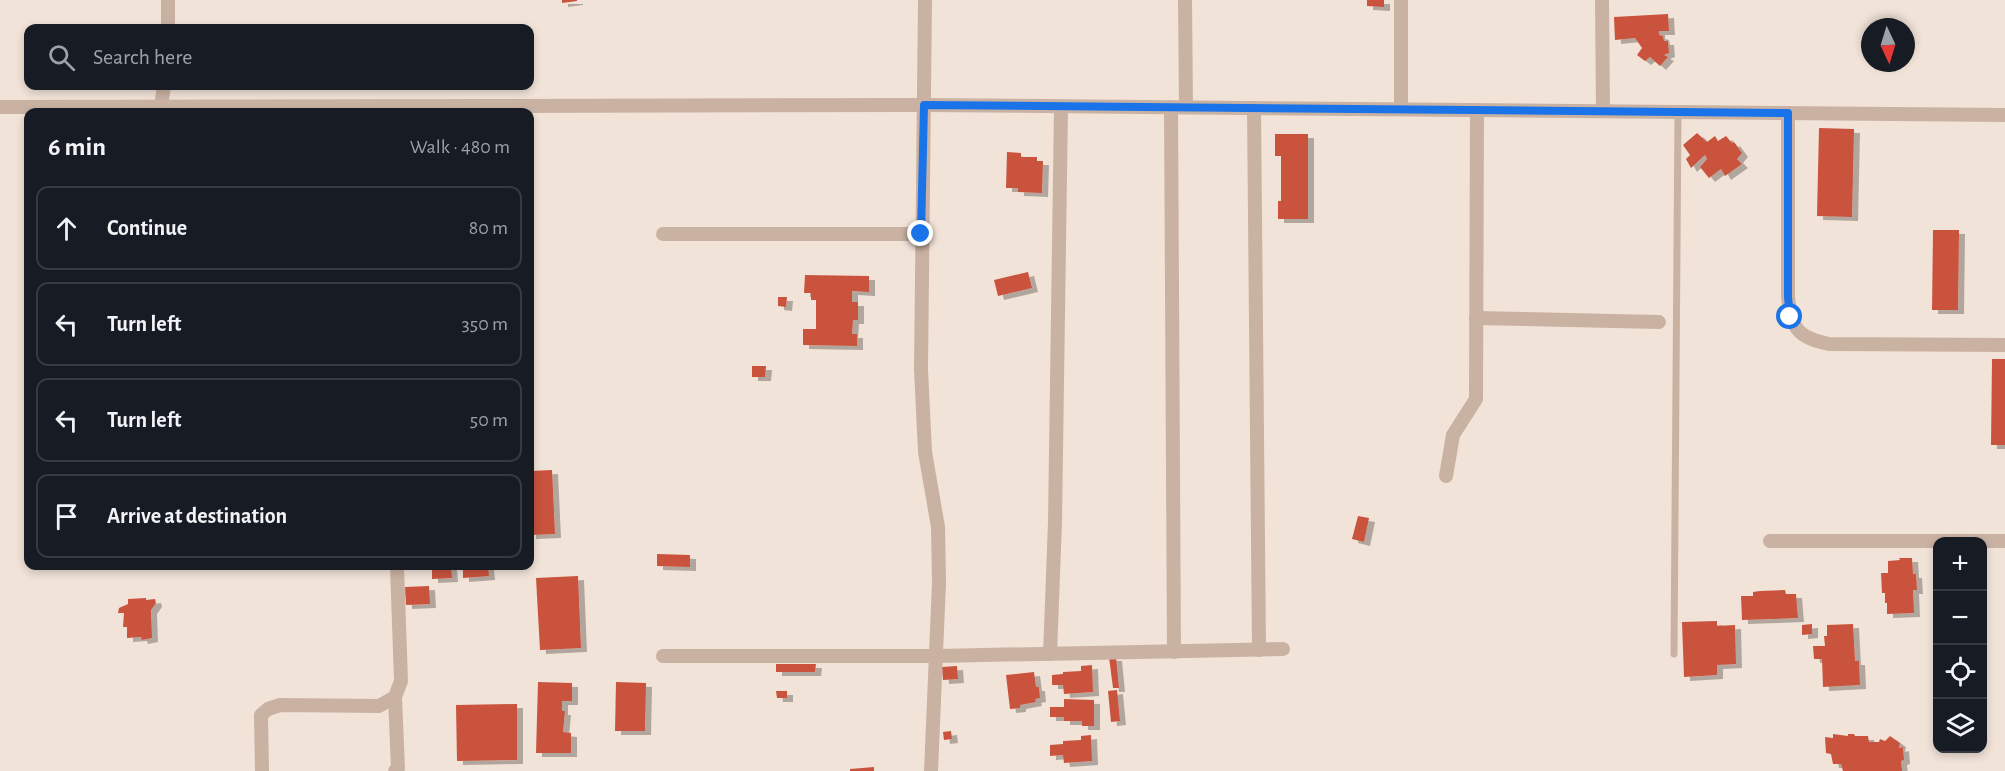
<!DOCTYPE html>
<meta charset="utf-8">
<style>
:root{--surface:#171b24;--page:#20242c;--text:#f1f3f6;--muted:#9ea1a6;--line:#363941}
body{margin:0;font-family:"Alegreya Sans",sans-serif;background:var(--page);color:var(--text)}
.controls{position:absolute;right:18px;bottom:18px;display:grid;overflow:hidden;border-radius:12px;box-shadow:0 3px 9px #0003}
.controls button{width:54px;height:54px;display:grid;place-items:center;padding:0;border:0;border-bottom:2px solid var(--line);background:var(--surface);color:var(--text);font:30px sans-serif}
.compass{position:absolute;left:1861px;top:18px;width:54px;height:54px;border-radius:50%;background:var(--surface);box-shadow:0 3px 9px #0003;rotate:176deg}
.stop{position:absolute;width:18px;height:18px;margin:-14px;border:4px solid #1a73e8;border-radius:50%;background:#fff}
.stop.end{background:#1a73e8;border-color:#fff;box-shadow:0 2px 6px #0008}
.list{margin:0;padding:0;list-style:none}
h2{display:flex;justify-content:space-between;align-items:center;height:78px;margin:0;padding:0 24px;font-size:26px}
h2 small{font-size:20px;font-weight:400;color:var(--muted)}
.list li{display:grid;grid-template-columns:39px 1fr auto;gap:18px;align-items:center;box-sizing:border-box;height:84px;margin:0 12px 12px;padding:0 12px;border:2px solid var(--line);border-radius:12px}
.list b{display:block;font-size:22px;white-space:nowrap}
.list em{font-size:20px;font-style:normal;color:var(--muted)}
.icon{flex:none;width:33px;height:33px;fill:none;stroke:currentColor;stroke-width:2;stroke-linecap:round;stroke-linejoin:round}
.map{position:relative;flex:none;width:2005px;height:771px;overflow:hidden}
.search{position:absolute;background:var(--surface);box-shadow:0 3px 9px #0003;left:24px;top:24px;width:510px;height:66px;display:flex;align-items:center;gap:15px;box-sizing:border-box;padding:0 21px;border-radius:12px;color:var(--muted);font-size:22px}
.panel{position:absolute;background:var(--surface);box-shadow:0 3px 9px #0003;left:24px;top:108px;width:510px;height:462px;border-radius:12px}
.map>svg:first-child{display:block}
.building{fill:#ca533d;filter:url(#shadow)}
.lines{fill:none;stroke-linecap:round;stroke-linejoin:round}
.service{stroke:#cab2a3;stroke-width:7}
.minor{stroke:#cab2a3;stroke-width:14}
.route{stroke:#1a73e8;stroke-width:8}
</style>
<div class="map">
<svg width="2005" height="771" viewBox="0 0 2005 771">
<defs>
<filter id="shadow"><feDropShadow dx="6" dy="4" stdDeviation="0" flood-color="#0004"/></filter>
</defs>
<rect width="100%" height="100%" fill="#f2e3d8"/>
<!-- building -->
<g class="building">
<path d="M562 0H577V1L562 3Z"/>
<path d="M1367 0H1384V7L1367 6Z"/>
<path d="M1668 14 1669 31H1659V35L1663 36 1664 41H1668L1669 53 1664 55 1668 57 1660 66 1650 57 1645 61 1637 55 1642 48 1635 38 1615 40 1614 17Z"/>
<path d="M1819 128 1854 129 1852 217 1817 216Z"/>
<path d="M1697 133 1707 142 1715 136 1718 141 1726 136 1732 143 1734 142 1742 153 1737 159 1742 164 1725 176 1721 169 1709 178 1700 167 1707 159 1705 155 1691 168 1686 159 1690 155 1683 145Z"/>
<path d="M1275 134H1308V219H1278V201H1281V156H1275Z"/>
<path d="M1007 152 1021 153V157H1037V161H1043L1042 193 1018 192V188H1006Z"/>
<path d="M1933 230H1959L1958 310H1932Z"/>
<path d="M1028 272 1032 288 998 296 994 280Z"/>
<path d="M805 275 869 276V292L852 291V302H858V320H853L852 334H857V346L803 345V329H816V300H811V293H804Z"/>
<path d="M778 297H787L786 307 778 306Z"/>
<path d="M1992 359H2005V445H1991Z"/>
<path d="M752 366H766L765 377H752Z"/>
<path d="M552 470 555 534 530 535V471Z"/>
<path d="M1358 516 1369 518 1364 542 1352 539Z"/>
<path d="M657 554 690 555V567L657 566Z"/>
<path d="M1899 558H1912L1913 574H1916L1917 590H1913L1914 613 1887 614V603H1885V593H1882L1881 573H1888V561L1900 560Z"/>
<path d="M432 566H451L452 578 432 579Z"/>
<path d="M463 566H488L489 576 463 578Z"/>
<path d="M578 576 581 648 540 650 536 578Z"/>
<path d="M429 586 430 604 406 605 405 587Z"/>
<path d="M1785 590 1786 594H1796L1798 618 1742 620 1741 596H1753V592L1760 591Z"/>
<path d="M146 598V600L155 599 156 603 151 610 152 638 142 640 141 637 127 638V627H123L124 613H118L119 608 128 604V599Z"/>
<path d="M1717 621V626L1735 625 1736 664 1717 665V675L1684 677 1682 622Z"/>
<path d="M1812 624V634L1802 635V625Z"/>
<path d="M1853 624 1855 661H1859L1860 685 1823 687 1822 659H1814L1813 646H1825L1824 636H1827V625Z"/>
<path d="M1109 657H1116L1119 688H1113Z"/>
<path d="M776 664H816L815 672H776Z"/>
<path d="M1092 665 1093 692 1064 694 1063 685H1052V675L1063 674V672L1081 671V666Z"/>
<path d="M957 666 958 679 943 680 942 667Z"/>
<path d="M1034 672 1036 687H1039L1040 698 1035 699 1036 702 1020 705V708L1010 709 1006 675Z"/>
<path d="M538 682 572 683V701H562V711H565L563 732 571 733V753H536Z"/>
<path d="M616 682 646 683 645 731H615Z"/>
<path d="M1117 690 1120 721 1111 722 1108 691Z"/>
<path d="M776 691H787V698H777Z"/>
<path d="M1064 699 1094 700V726H1082V721H1064V717H1050V707H1064Z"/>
<path d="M517 704V760L457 761 456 705Z"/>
<path d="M951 731 952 739 944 740 943 732Z"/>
<path d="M1833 734 1848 736V734H1854L1855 736H1868L1869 742H1879L1880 739 1885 741 1890 736 1900 743 1899 748 1903 747 1904 760 1901 761 1902 771H1843L1841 764H1833L1831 754 1826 753 1825 737 1833 738Z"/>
<path d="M1091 735 1092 761 1064 763 1063 755 1050 756V745L1063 744V741L1081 740V736Z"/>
<path d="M874 767V771H850V769Z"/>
</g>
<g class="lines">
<!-- service -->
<path class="service" d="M1674 654 1678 112"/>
<!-- minor -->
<g class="minor">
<path d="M925 0 921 369 925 452 938 527 939 583 931 771"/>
<path d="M1185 0 1186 107"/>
<path d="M1401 0V109"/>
<path d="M1602 0 1603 111"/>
<path d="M168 28V0"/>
<path d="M161 106 164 86"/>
<path d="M0 107 924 105 2005 115"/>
<path d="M1171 107 1174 652"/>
<path d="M1254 108 1259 650"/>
<path d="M1788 113V297C1792 329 1797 337 1829 344L2005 345"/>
<path d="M663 234H921"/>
<path d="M1476 318 1659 322"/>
<path d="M1446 476 1453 435 1476 399 1477 110"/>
<path d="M1770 541H2005"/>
<path d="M1050 654 1055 522 1061 106"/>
<path d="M663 656H937L1283 649"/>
<path d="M395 697 398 768 395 771"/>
<path d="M262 771 261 715 268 709 280 705 379 706 395 697 401 681 397 566"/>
</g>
</g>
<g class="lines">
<!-- route -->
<path class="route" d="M921 234 924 105 1788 113V297L1790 317"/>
</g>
</svg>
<div class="controls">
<button>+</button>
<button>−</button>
<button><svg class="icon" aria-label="locate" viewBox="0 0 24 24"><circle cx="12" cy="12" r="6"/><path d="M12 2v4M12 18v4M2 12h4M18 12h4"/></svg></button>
<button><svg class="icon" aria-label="layers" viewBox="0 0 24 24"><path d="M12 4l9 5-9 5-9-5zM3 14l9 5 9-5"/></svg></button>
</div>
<svg class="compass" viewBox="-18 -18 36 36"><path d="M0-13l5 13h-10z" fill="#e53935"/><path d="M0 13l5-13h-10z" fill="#9ea1a6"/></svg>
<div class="stop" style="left:1790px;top:317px"></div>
<div class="stop end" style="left:921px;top:234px"></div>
<div class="search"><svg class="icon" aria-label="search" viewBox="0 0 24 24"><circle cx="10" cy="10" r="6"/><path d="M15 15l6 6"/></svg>Search here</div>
<section class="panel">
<h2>6 min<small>Walk · 480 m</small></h2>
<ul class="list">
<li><svg class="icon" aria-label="ahead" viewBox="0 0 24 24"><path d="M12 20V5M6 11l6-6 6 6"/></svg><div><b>Continue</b></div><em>80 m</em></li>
<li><svg class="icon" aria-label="left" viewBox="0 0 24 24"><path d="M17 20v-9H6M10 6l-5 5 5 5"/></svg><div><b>Turn left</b></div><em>350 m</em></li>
<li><svg class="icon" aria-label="left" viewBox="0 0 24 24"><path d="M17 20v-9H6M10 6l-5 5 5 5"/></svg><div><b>Turn left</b></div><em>50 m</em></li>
<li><svg class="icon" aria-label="arrive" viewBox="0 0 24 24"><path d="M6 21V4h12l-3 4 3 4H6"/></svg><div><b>Arrive at destination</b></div></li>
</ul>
</section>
</div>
